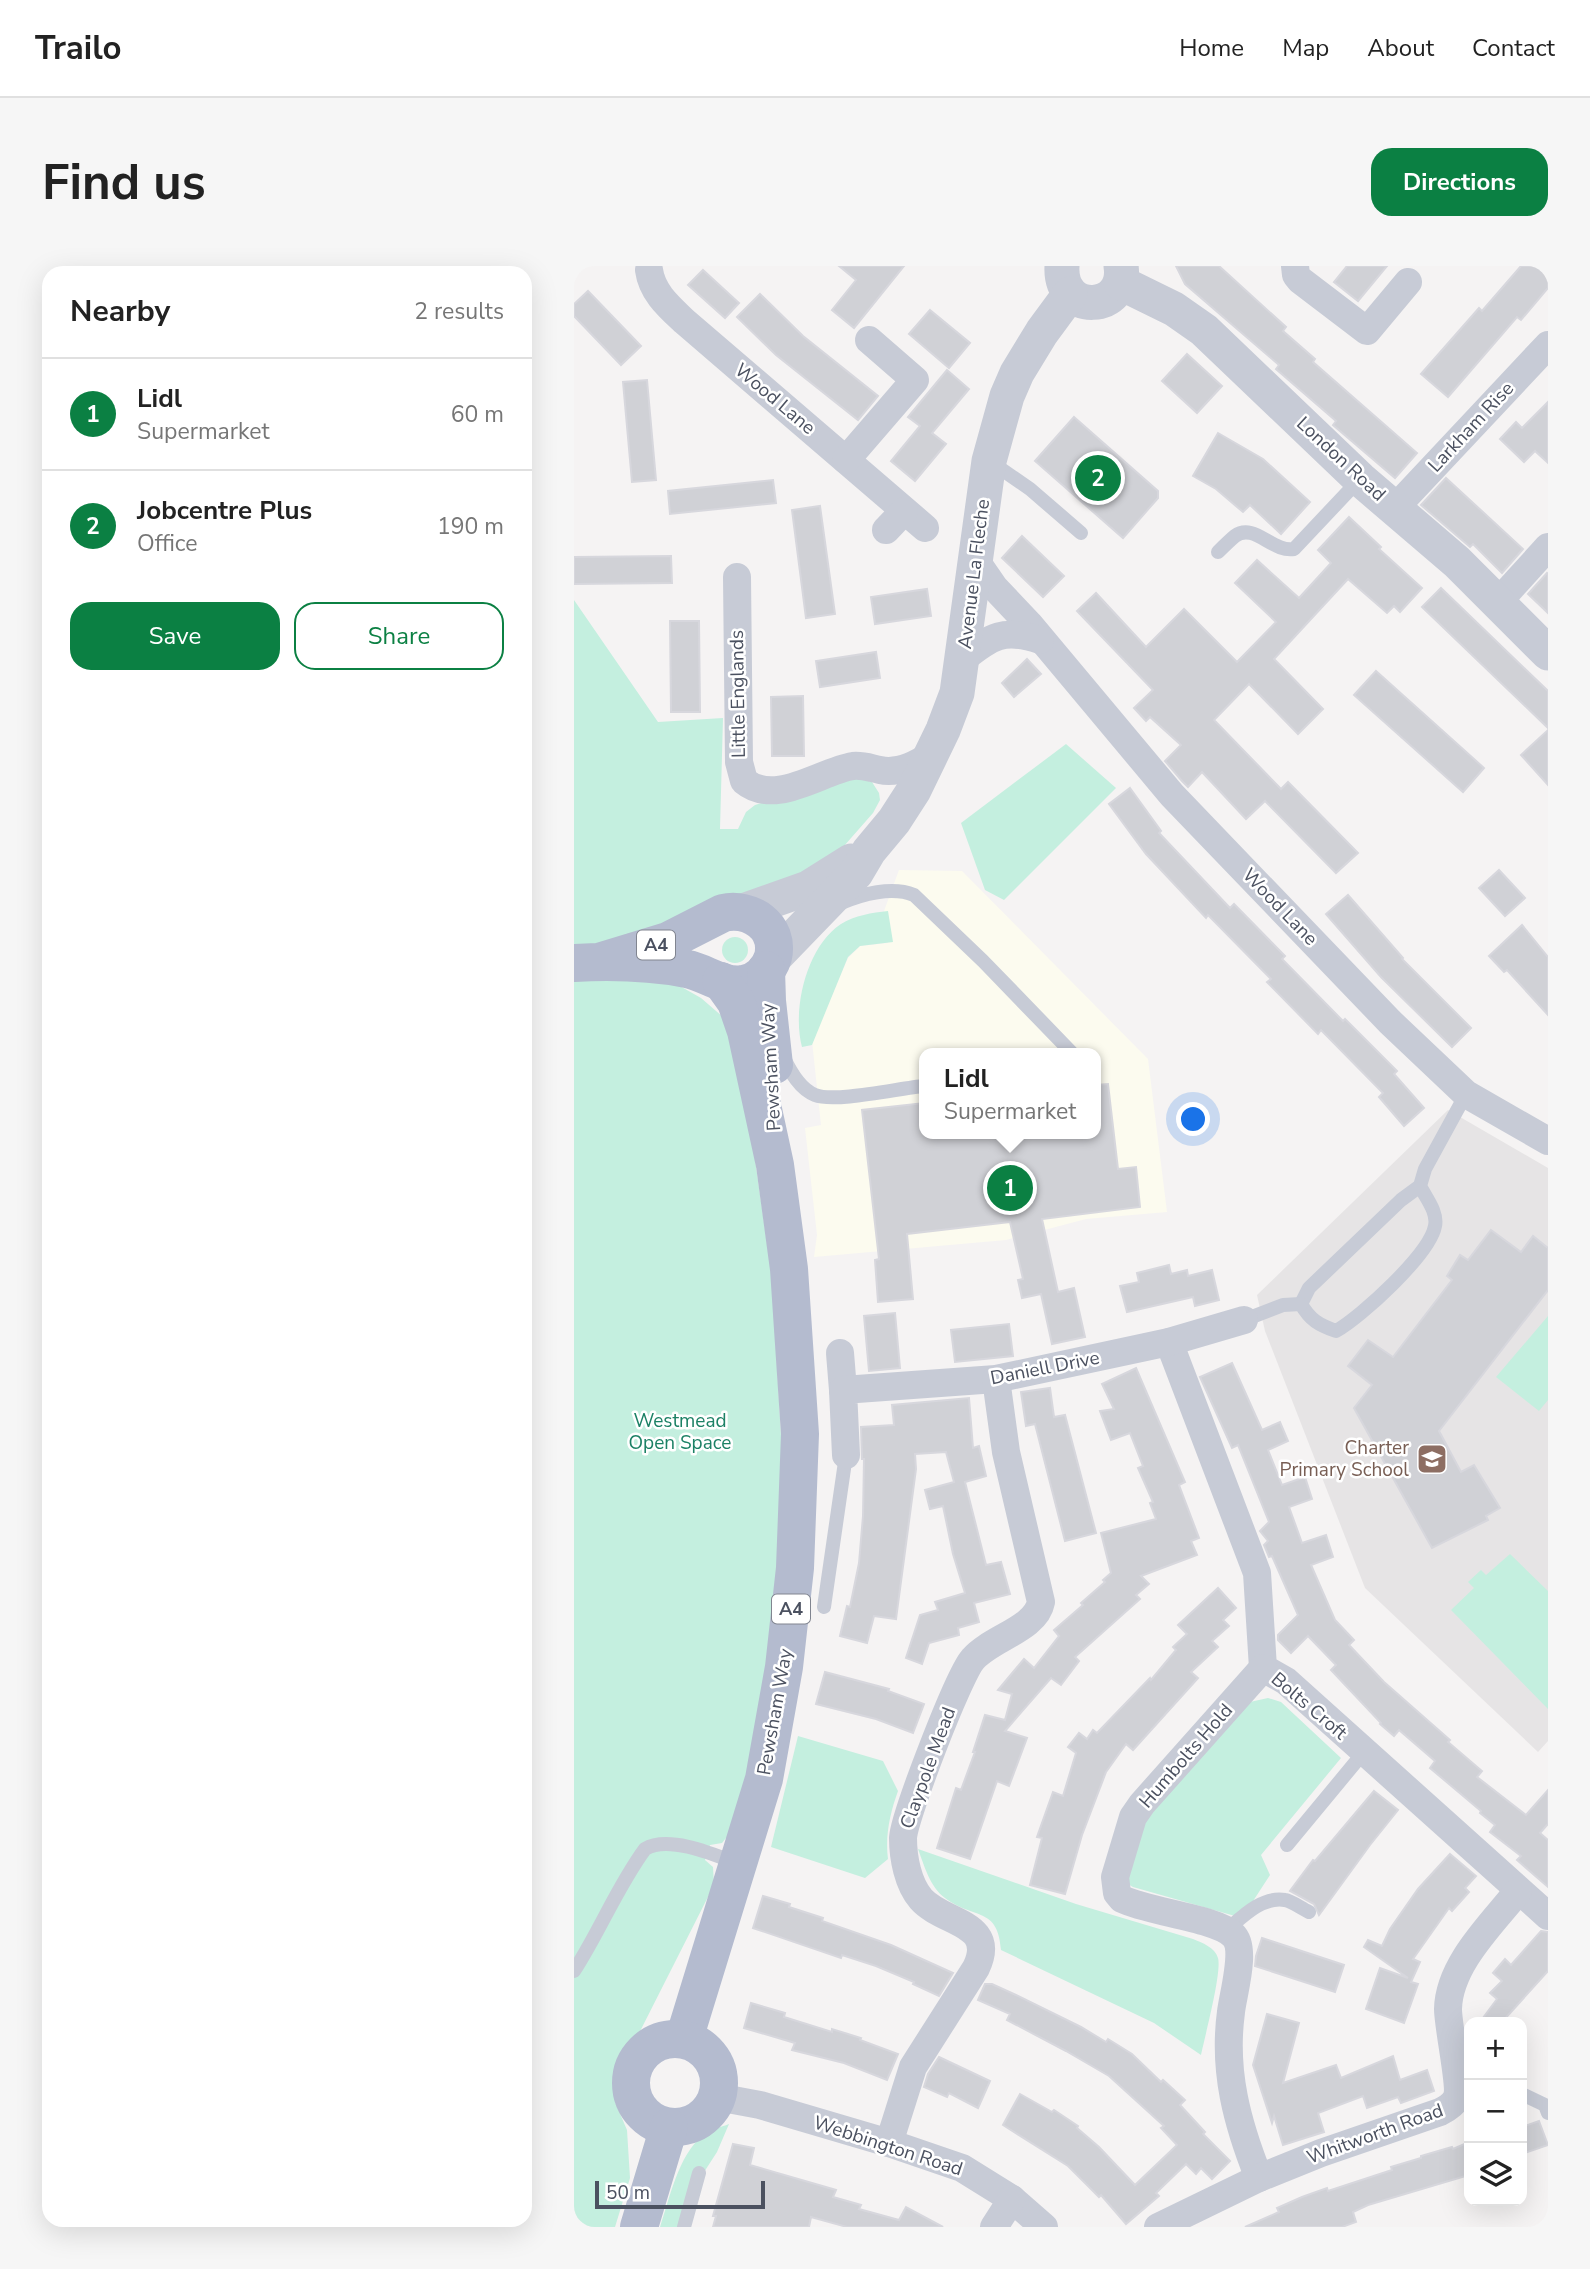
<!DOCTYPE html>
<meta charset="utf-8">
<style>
:root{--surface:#fff;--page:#f6f6f6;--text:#222;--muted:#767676;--line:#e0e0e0;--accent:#0b8043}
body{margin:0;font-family:"Nunito Sans",sans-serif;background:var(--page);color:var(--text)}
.controls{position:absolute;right:21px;bottom:21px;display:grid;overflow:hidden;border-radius:14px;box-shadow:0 7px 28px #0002}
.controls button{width:63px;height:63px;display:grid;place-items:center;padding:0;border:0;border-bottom:2px solid var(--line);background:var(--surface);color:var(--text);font:35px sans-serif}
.scale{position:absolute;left:21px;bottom:18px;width:170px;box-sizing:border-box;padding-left:7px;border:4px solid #4b5160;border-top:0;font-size:19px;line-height:24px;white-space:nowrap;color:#4b5160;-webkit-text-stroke:5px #fff;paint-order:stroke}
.you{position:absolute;left:620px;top:854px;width:24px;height:24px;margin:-18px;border:5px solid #fff;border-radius:50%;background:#1a73e8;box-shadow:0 0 0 10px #1a73e833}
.badge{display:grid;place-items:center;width:46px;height:46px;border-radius:50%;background:var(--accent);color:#fff;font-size:23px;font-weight:700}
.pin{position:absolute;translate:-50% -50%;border:4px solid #fff;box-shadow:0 2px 7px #0006}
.popup{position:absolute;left:345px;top:782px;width:182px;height:91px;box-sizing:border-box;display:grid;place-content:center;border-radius:14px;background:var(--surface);filter:drop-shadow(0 2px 5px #0005);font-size:23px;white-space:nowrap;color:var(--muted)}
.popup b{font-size:26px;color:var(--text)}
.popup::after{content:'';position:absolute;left:50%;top:100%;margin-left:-14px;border:14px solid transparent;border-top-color:var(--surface)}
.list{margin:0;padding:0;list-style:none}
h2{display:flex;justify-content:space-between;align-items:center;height:91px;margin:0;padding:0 28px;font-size:30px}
h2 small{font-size:23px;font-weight:400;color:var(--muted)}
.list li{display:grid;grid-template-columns:46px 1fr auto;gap:21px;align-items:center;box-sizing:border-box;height:112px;padding:0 28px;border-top:2px solid var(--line)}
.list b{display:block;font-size:26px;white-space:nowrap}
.list p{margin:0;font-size:23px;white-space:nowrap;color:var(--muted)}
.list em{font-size:23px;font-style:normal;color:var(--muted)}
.actions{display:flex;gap:14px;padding:21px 28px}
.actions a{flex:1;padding:16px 0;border:2px solid var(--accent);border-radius:21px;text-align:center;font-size:24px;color:var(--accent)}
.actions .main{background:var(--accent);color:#fff}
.icon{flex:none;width:38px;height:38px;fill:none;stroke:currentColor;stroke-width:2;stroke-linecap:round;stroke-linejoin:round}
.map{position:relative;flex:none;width:974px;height:1961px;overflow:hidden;border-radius:21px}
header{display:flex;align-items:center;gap:42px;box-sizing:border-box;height:98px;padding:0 35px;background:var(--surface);border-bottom:2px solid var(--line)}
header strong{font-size:33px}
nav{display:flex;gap:38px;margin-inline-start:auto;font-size:24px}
.intro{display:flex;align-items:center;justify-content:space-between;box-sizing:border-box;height:168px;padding:0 42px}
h1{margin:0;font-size:49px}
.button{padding:18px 32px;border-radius:21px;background:var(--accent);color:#fff;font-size:24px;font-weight:700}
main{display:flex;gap:42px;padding:0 42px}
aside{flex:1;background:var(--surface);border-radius:21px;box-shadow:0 7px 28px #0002}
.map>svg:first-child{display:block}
.commercial{fill:#fcfbef;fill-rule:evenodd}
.education{fill:#e6e4e5}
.green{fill:#c4efdf}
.building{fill:#d0d1d6;stroke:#d7d7dd;stroke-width:2}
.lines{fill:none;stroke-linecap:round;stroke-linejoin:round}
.service{stroke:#c7cbd6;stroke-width:14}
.minor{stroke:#c7cbd6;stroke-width:28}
.tertiary{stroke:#c7cbd6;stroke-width:35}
.primary{stroke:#b4bbcf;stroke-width:38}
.labels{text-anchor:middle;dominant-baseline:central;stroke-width:5;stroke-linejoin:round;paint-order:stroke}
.shield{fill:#fff;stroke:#818590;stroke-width:2}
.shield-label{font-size:18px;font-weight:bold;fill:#4b5160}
.street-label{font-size:19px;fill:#4b5160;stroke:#fff}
.park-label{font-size:19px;fill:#1c8165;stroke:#fff}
.education-label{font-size:19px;fill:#785e54;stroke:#fff;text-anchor:end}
</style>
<header>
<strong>Trailo</strong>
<nav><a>Home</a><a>Map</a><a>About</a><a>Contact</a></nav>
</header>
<div class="intro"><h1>Find us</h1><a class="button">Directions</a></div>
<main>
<aside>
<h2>Nearby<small>2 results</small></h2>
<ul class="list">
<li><span class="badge">1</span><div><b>Lidl</b><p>Supermarket</p></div><em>60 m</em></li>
<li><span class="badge">2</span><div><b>Jobcentre Plus</b><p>Office</p></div><em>190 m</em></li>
</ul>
<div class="actions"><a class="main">Save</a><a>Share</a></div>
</aside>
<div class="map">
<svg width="974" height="1961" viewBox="0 0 974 1961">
<rect width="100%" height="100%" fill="#f5f3f3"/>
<!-- commercial -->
<path class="commercial" d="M325 604 388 605 574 793 593 946 512 953 432 974 240 991 243 969 231 862 247 859 238 775 274 692 286 680 314 677 310 645ZM350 787H522V868H350Z"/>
<!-- education -->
<path class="education" d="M874 844 974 902V1475L964 1486 791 1322 691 1065 683 1029Z"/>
<!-- green -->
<g class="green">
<path d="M0 334 84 456 149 452 146 563H164L172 546 181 539 279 510 298 516 305 527 306 534 299 547 263 588 232 610 130 639 104 719 127 732 149 751 172 830 198 1013 212 1257 185 1472 156 1567 148 1577 136 1579 131 1594 139 1601 140 1619 50 1797 41 1836 53 1864 56 1912 41 1961H0Z"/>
<path d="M492 478 542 522 430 634 411 624 387 557Z"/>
<path d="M314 645 319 676 286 680 274 691 238 779 228 781C218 744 232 681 267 658 281 649 298 647 314 645Z"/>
<circle cx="161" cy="684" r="13"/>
<path d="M974 1050V1134L965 1145 922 1111Z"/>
<path d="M936 1288 974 1325V1443L877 1344 900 1322 894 1316 907 1304 912 1309Z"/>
<path d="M694 1432 707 1436 767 1492 687 1589 696 1609 668 1652 559 1621 549 1615 558 1569 676 1436Z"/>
<path d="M224 1470 309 1495 324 1525C316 1547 311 1570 314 1593L291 1612 197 1581Z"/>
<path d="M344 1583 502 1638 619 1673C628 1677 641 1681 644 1692 648 1706 631 1770 627 1789L580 1757 427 1684C424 1640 400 1654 371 1632 356 1621 350 1599 344 1583Z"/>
<path d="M155 1858 143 1886 123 1917 107 1961H86C96 1931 104 1890 129 1869 136 1864 147 1861 155 1858Z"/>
</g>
<!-- building -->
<g class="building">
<path d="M265 0H330L280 62 258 44 282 14Z"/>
<path d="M602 0H645L712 61 709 65 741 93 739 96 843 187 821 212 759 159 762 155 702 103 705 99 611 18Z"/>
<path d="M773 0H813L784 35 760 16Z"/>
<path d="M947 0H974V22L947 54 943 51 874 131 847 108 905 42 908 45Z"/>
<path d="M129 4 165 37 151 52 114 19Z"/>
<path d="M14 25 67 80 47 99 0 50V38Z"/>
<path d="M186 28 229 70 304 130 284 154 202 89 163 51Z"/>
<path d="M356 44 396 77 375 102 335 68Z"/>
<path d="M613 88 648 120 623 147 588 115Z"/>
<path d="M373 104 395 123 358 167 372 178 341 215 317 195 346 160 334 151Z"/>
<path d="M73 114 82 214 58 216 49 116Z"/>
<path d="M974 136V197L961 185 950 196 926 173 942 156 948 162Z"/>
<path d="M500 151 584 225V232L549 272 461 195Z"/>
<path d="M644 167 689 193 736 236 707 268 676 239 669 246 642 223 619 210Z"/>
<path d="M872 212 949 283 928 307 899 278 896 281 847 239Z"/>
<path d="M199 214 202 237 96 248 94 225Z"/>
<path d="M246 240 261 348 232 352 218 244Z"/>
<path d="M775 251 807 281 805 283 848 322 826 346 820 340 813 347 774 313 700 393 749 443 724 468 675 418 640 454 707 523 714 516 784 587 762 607 691 535 672 553 628 506 614 521 608 515 591 495 607 479 576 451 572 455 560 442 579 424 503 345 522 327 572 381 610 343 663 396 702 356 661 317 683 294 725 332 757 297 744 284Z"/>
<path d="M448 270 490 310 469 331 428 292Z"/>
<path d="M97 290 98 317 0 318V291Z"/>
<path d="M973 307 974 308V347L954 328Z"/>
<path d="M867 322 974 425V462L848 341Z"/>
<path d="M353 323 357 350 301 358 297 331Z"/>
<path d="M96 355H125L126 446H97Z"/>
<path d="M302 386 306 412 246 421 242 395Z"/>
<path d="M453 393 467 408 440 431 428 417Z"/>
<path d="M802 405 910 502 889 526 780 429Z"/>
<path d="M229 430 230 490H198L197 431Z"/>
<path d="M974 464V519L947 489Z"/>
<path d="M556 522 587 565 585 567 656 642 660 638 711 690 708 693 769 755 771 753 823 805 820 808 850 842 830 860 805 831 809 827 747 764 744 768 693 716 697 713 634 649 632 652 572 588 535 538Z"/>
<path d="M925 604 951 632 931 650 905 622Z"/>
<path d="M774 629 829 692 828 693 897 762 878 781 807 711 752 648Z"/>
<path d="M948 659 974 691V749L933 704 930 706 915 690Z"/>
<path d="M534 818 544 903 562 901 566 941 468 953 484 1026 500 1022 511 1071 478 1078 467 1028 448 1032 444 1014 449 1013 436 956 333 968 339 1033 304 1036 301 994 305 993 288 844 350 837V868H522V819Z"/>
<path d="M917 964 947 986 959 970 974 982V1024L865 1165 887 1206 900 1199 926 1242 912 1250 914 1254 858 1282 780 1142 798 1119 774 1100 794 1074 819 1091 878 1014 873 1010 886 989 894 994Z"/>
<path d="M595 999 597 1008 613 1004 614 1010 638 1004 645 1034 621 1040 619 1031 553 1046 546 1020 565 1016 563 1007Z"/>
<path d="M321 1047 326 1102 295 1105 290 1050Z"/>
<path d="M435 1058 439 1090 381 1096 377 1064Z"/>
<path d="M658 1097 688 1164 706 1156 714 1175 694 1184 708 1219 731 1211 738 1233 715 1241 728 1277 752 1269 759 1291 737 1299 761 1354 780 1374 775 1379 810 1416 876 1474 874 1476 908 1505 903 1511 952 1549 974 1524V1558L966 1567 974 1574V1621L943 1594 947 1590 916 1566 921 1559 906 1547 907 1545 856 1502 861 1495 825 1464 820 1470 806 1458 807 1457 757 1404 762 1399 734 1370 717 1387 704 1374V1369L724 1349 698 1290 695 1291 690 1279 694 1275 686 1265 695 1256 664 1179 658 1182 626 1111Z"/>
<path d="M562 1102 611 1216 605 1219 625 1272 617 1275 623 1289 567 1310 575 1318 562 1329 566 1333 501 1391 505 1395 487 1419 477 1412 431 1465 453 1472 435 1520 423 1515 396 1593 363 1582 382 1522 387 1524 401 1486H399L411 1449 431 1454 438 1428 424 1424 450 1393 460 1402 485 1370 480 1364 509 1339 507 1337 531 1316 529 1314 537 1307 527 1267 582 1253 576 1237 579 1236 564 1202 569 1200 556 1167 537 1174 526 1145 540 1143 528 1118Z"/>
<path d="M476 1122 480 1151 491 1149 522 1267 491 1275 461 1158 452 1160 447 1126Z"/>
<path d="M395 1132 399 1182 405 1180 412 1210 391 1216 412 1299 427 1296 436 1328 400 1337 405 1356 384 1362 385 1369 355 1377 348 1398 332 1392 346 1349 364 1344 361 1336 391 1327 379 1288 369 1240 356 1243 351 1224 380 1216 372 1186 341 1188 342 1203 322 1353 300 1350 293 1377 266 1370 273 1340 276 1341 285 1297 289 1250 290 1193H288L287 1161 320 1159 318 1139Z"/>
<path d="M644 1322 662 1342 649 1354 655 1360 638 1375 644 1381 617 1406 624 1412 559 1484 552 1478 532 1506 508 1569 491 1628 456 1619 468 1572 463 1571 479 1526 489 1530 502 1487 494 1481 505 1467 513 1473 519 1464 523 1467 576 1412 577 1414 602 1384 599 1381 613 1368 604 1359Z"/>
<path d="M251 1406 315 1423 314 1425 350 1438 339 1467 302 1453 242 1438Z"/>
<path d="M800 1525 824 1544 796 1579 745 1649 740 1638 716 1625 739 1594 741 1595Z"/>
<path d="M876 1588 902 1610 891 1622 895 1626 878 1645 875 1642 839 1693 846 1696 837 1716 844 1718 830 1757 792 1743 806 1702 834 1712 790 1681 794 1674 808 1680 816 1663 844 1623Z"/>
<path d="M189 1630 216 1638 215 1641 249 1652 248 1655 317 1679 379 1707 365 1730 339 1718 340 1716 302 1700 268 1689 267 1692 179 1662Z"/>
<path d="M967 1665 974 1666V1705L928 1756H906L923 1733 916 1727 928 1715 919 1707 931 1693 937 1699Z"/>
<path d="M688 1672 770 1699 761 1726 681 1700 682 1690Z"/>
<path d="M411 1718H418L442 1729 507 1761 532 1776 534 1773 558 1788 587 1816 589 1814 611 1834 606 1839 631 1866 629 1868 656 1895 638 1913 627 1902 622 1908 612 1898 582 1927 585 1930 552 1958 527 1929 525 1931 494 1900 429 1859 446 1828 478 1846 480 1844 504 1860 503 1862 525 1881 561 1919 603 1879 587 1862 590 1860 535 1810 492 1785 433 1754 436 1748 404 1734Z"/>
<path d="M177 1737 211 1747 210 1751 258 1766V1763L287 1772 286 1774 324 1788 313 1814 270 1797 218 1784 221 1777 170 1762Z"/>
<path d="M693 1748 725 1757 709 1817 762 1799 767 1812 819 1790 826 1814 853 1804 860 1825 827 1837 824 1831 793 1842 789 1830 744 1847 750 1866 709 1879 700 1850 698 1857 679 1799Z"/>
<path d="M365 1791 416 1815 404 1842 375 1827 373 1831 350 1821 354 1808Z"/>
<path d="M965 1855 974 1879 948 1888V1861Z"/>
<path d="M895 1876V1909L794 1939 779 1946 782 1956 768 1961H671L705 1946 703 1942 728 1931 753 1922 754 1925 818 1904 817 1901 847 1892V1890L878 1881 879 1883Z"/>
<path d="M159 1878 180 1882 176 1899 262 1924 259 1931 287 1939 285 1943 325 1954 332 1941 369 1961H273L237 1951 235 1961H139L142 1950H139Z"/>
</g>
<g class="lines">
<!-- service -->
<g class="service">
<path d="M417 196 456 223 507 267"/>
<path d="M644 286C649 281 655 275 661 270 680 256 699 287 720 283L785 214"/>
<path d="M267 637C288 628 318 620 340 629L409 695 498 787"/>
<path d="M210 792C217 807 226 823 241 829 261 837 326 822 350 820"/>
<path d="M846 920C852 932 864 946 861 960 856 988 787 1051 762 1065 745 1059 736 1054 727 1038L735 1022 827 934 846 920 851 903 892 828"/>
<path d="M670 1054 709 1039 727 1038"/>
<path d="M250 1341 272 1189"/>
<path d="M713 1579 790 1486"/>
<path d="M653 1664C668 1651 688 1630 711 1634 718 1635 728 1643 735 1646"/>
<path d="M0 1705C26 1665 43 1621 71 1583 94 1569 139 1588 162 1597"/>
<path d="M948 1828 971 1839 974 1847"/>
<path d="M110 1961 125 1907"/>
</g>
<!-- minor -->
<g class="minor">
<path d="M721 0 722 9 726 14 793 65 834 16"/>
<path d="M75 4C78 26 94 40 110 55L351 262"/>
<path d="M272 194 341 114 295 74"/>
<path d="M821 242 974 79"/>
<path d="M312 264 330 245"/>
<path d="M400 292 420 321 455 358 598 529 816 756 892 828 974 875"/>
<path d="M163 311 165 496 170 515C201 541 247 505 279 500 289 499 296 502 306 504 324 508 342 499 357 489"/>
<path d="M924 336 974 281"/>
<path d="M389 393C417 370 430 362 466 374"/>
<path d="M595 1076 683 1307 689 1402 712 1415 974 1650"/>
<path d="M266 1087 269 1124"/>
<path d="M272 1189 269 1124 422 1113 595 1076 670 1054"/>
<path d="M143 1831 186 1839 315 1877 388 1902 438 1933 470 1961"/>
<path d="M315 1877 339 1801 402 1702C424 1656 369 1658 347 1633 334 1618 329 1592 329 1572 330 1551 385 1408 399 1393 417 1372 462 1363 467 1336L432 1186 422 1113"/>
<path d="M685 1912C663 1857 649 1805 657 1746 659 1728 673 1682 659 1669 642 1652 574 1646 548 1633L543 1627 541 1611 559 1551 568 1538 689 1402"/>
<path d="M420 1961 438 1933"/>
<path d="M584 1961 685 1912 747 1887 866 1846C872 1843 879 1839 882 1833 888 1822 874 1762 874 1743 875 1698 918 1658 944 1625"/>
</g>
<!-- tertiary -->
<g class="tertiary">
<path d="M488 0C485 51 554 46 547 0"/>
<path d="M547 17 600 43 630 64 786 213 883 296 974 387"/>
<path d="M169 645 234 622 277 595"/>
<path d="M197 695 282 607 295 585 320 555 340 524 369 464 383 427 415 195 433 130 443 107 468 66 496 28"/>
</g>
<!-- primary -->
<g class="primary">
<path d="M0 697C37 695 76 696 113 703 131 706 149 722 169 718 183 716 195 705 199 691 206 660 176 641 149 647L94 675 25 696"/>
<path d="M192 704 193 735 200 799"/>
<path d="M110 1773 190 1513 210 1401 221 1302 226 1168 215 1003 201 899 172 765 162 736 147 715"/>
<circle cx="101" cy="1817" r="44"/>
<path d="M65 1961 95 1861"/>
</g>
</g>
<!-- icons -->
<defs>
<g id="school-square" transform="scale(1.575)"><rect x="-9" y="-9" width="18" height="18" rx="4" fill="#8d6e63" stroke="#fff"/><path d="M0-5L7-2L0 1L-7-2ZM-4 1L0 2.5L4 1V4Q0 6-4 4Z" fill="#fff"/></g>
</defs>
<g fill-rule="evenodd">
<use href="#school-square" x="858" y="1193"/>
</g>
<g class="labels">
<!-- shield labels -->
<g class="shield">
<rect x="63" y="664.5" width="38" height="29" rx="5"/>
<rect x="198" y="1328.5" width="38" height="29" rx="5"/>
</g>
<g class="shield-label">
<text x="82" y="679">A4</text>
<text x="217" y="1343">A4</text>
</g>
<!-- street labels -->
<g class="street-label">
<text transform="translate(201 133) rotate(40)">Wood Lane</text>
<text transform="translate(897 161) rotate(-47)">Larkham Rise</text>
<text transform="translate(767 193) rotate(43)">London Road</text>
<text transform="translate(400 308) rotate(-83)">Avenue La Fleche</text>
<text transform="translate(164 428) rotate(-91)">Little Englands</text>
<text transform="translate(706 641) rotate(46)">Wood Lane</text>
<text transform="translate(197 801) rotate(-93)">Pewsham Way</text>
<text transform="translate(471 1102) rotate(-11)">Daniell Drive</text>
<text transform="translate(735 1440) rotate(40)">Bolts Croft</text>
<text transform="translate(201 1446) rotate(-80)">Pewsham Way</text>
<text transform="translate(612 1490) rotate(-49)">Humbolts Hold</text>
<text transform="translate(354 1502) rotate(-70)">Claypole Mead</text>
<text transform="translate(801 1868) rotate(-20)">Whitworth Road</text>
<text transform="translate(314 1880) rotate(18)">Webbington Road</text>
</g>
<!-- park labels -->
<g class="park-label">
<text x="106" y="1155">Westmead<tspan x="106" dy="22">Open Space</tspan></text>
</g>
<!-- education labels -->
<g class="education-label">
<text x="835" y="1182">Charter<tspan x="835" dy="22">Primary School</tspan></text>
</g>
</g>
</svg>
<div class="controls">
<button>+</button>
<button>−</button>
<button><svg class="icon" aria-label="layers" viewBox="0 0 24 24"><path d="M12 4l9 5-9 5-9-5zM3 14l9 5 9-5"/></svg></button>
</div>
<div class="scale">50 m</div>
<div class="you"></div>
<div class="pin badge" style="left:436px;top:922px">1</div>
<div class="popup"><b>Lidl</b>Supermarket</div>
<div class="pin badge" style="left:524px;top:212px">2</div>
</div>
</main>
